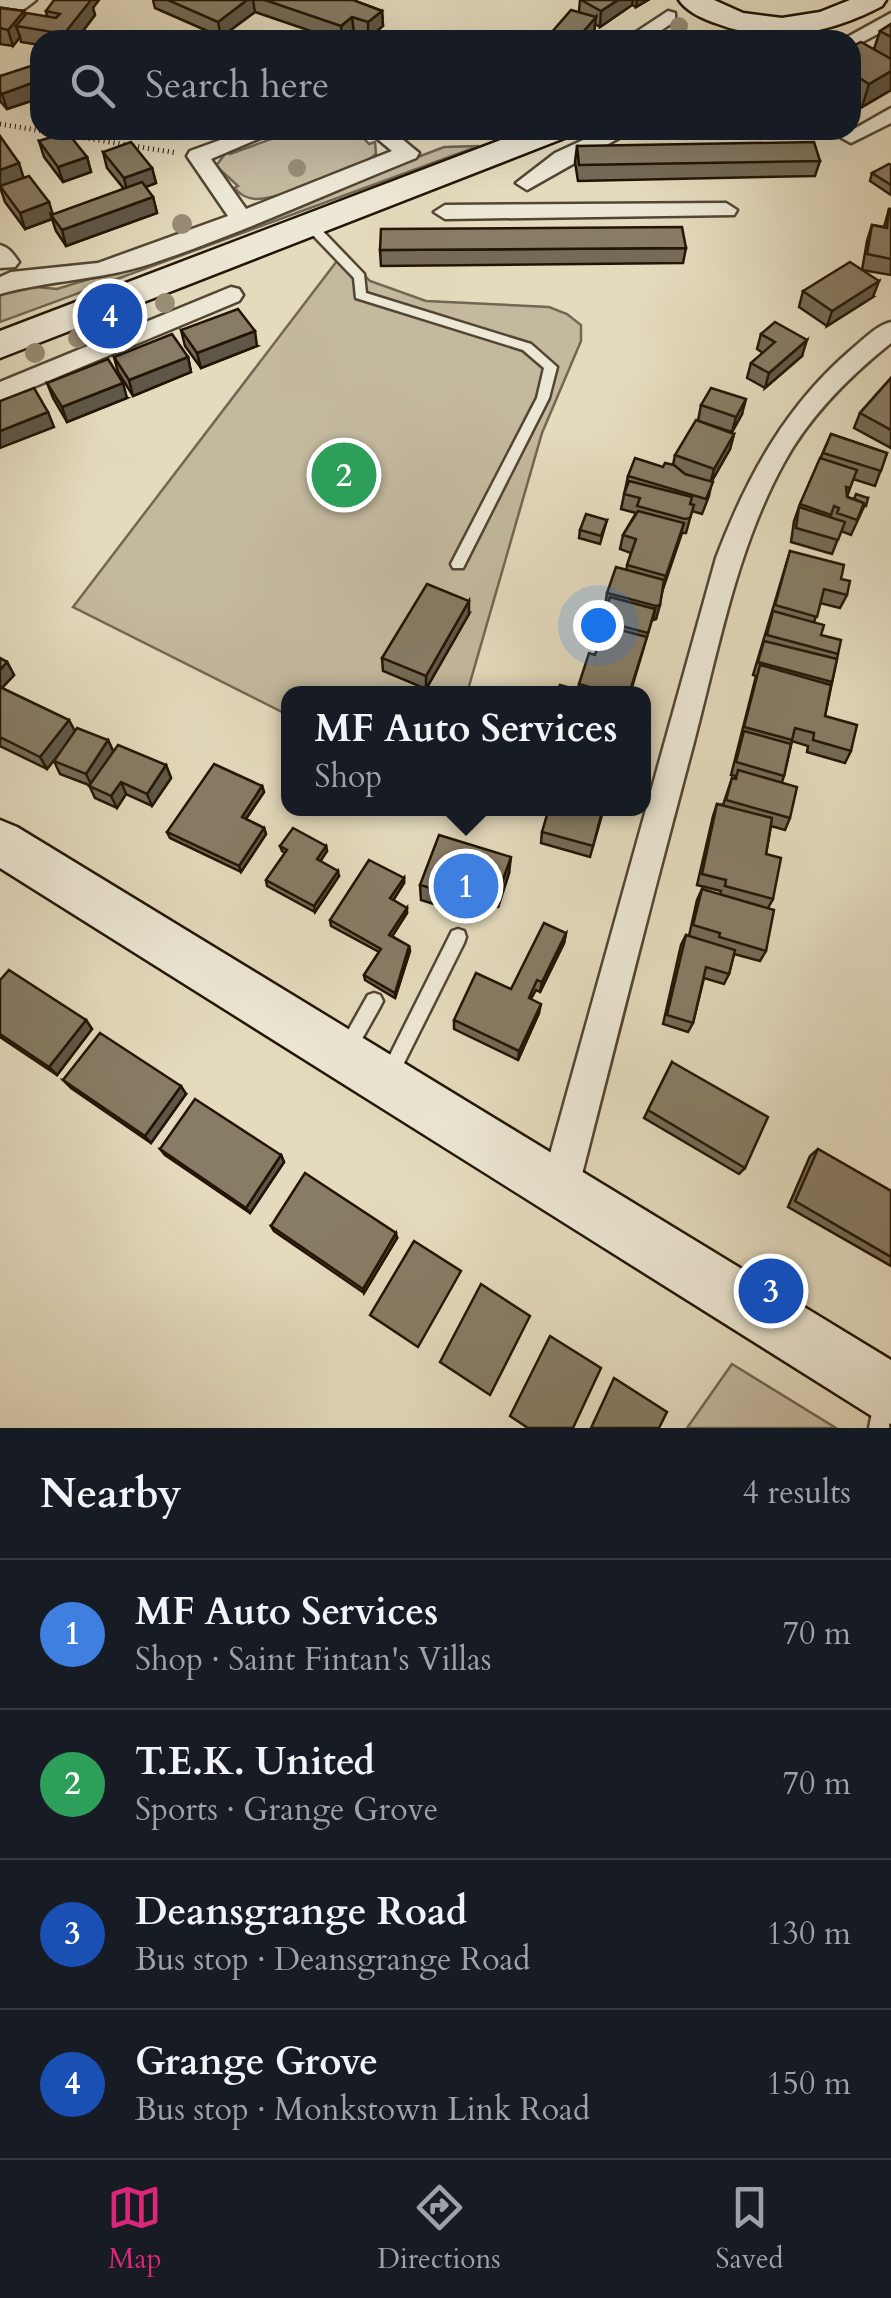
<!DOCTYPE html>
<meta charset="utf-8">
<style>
:root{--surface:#171b24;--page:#242831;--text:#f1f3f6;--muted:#9ea1a6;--line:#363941;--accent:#db2777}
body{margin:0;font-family:Cardo,serif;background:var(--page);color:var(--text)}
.you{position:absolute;left:598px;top:625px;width:35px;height:35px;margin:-25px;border:8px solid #fff;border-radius:50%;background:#1a73e8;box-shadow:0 0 0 15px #1a73e833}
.badge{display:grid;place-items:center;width:65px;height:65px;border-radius:50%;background:var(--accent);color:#fff;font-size:32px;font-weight:700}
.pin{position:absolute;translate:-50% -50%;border:5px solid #fff;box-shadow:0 2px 10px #0006}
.popup{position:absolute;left:281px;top:686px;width:370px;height:130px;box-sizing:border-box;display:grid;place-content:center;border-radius:20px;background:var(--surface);filter:drop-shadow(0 2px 8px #0005);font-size:32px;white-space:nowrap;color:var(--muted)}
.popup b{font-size:38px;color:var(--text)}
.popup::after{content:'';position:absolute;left:50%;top:100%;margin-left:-20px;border:20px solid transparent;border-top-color:var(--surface)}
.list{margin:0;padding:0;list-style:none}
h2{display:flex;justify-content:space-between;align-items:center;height:130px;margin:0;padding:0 40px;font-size:42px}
h2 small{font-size:32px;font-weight:400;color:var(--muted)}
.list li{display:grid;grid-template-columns:65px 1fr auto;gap:30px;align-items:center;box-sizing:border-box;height:150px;padding:0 40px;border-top:2px solid var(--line)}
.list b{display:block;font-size:38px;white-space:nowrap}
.list p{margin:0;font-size:32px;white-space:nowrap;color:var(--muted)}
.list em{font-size:32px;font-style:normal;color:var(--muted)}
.icon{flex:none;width:55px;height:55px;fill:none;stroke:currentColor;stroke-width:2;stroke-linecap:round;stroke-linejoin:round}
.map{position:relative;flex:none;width:891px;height:1428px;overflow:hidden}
.search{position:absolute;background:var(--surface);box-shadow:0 10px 40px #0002;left:30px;right:30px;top:30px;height:110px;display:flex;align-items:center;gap:25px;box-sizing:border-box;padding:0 35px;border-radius:30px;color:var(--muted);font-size:38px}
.sheet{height:730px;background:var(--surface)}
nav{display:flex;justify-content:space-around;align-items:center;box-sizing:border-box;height:140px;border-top:2px solid var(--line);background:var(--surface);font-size:28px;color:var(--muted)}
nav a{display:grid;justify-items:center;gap:5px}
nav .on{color:var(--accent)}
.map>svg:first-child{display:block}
.green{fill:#c3b99f;stroke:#726752;stroke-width:2.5}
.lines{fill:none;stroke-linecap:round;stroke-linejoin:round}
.lane-casing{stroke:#524633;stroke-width:5}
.street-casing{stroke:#524633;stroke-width:5}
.secondary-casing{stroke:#221505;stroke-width:5}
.path{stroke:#221505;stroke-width:5;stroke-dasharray:1 4;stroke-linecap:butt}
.lane{fill:#ede8d5;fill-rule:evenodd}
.street{fill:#ede8d5;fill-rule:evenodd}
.secondary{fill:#ede8d5;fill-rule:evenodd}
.tree{fill:#988d76}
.wall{fill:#746b57;stroke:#221505;stroke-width:2.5}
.shaded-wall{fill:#5e5747;stroke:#221505;stroke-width:2.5}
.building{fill:#877c65;stroke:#221505;stroke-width:2.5}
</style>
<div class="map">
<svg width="891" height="1428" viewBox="0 0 891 1428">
<rect width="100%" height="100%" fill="#e4dbbe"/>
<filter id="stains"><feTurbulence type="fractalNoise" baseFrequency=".002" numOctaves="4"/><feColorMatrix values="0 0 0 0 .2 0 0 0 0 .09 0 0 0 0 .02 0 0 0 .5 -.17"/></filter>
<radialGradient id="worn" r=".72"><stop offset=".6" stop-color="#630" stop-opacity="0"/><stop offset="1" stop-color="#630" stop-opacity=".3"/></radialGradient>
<!-- green -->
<g class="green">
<path d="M296 130H356L369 144 375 142 376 154C361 169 276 200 255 199 246 198 241 195 234 188L238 186 216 166 227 151 230 154Z"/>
<path d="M479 146 0 322V293L26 286 57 289 138 264 444 147Z"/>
<path d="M343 253 370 281 426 301 549 307 567 314 581 325V341L542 433 467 693 288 694V715L73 607Z"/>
<path d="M732 1364 836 1428H687Z"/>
</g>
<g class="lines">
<!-- lane casing -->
<g class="lane-casing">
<g id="lane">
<path d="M310 221 314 222 364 274 366 293 531 344 557 367 549 398 463 568H453L451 564 537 398 544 368 523 350 356 298 354 278 306 228 304 225Z"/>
<path d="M458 929 464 931 466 937 464 943 395 1081 389 1084 383 1081 380 1075 452 931Z"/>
<path d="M374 993 380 995 383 1001 380 1007 353 1055 347 1058 341 1055 338 1049 341 1043 368 995Z"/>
<path d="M883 1389 891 1394 889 1428H869L876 1392Z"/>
</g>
</g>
<!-- street casing -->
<g class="street-casing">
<g id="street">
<path d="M0 0H36L23 10 0 6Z"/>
<path d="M668 11 675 13V21L647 40H624Z"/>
<path d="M891 13V27L851 48V40H842Z"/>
<path d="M891 108V123L851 143 840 137Z"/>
<path d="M248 130H279L211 159 246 209 392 151 367 130H391L419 153 416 158C328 193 240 234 150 264 101 280 50 280 0 294V277L11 272 98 263 228 216 187 156 190 151Z"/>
<path d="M457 130H480L469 136Z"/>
<path d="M605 130H633L527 190 516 183 555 153Z"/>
<path d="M726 203 737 210 734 215 445 219 434 212 445 205Z"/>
<path d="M0 245C10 248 13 254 19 262L15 267 0 268Z"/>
<path d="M231 287 239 289 243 295 239 301 0 401V382Z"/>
<path d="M891 322V343C850 376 811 414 785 461 737 547 719 647 694 742 654 891 616 1040 578 1190L572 1203 559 1209 546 1203 540 1190 716 558C747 476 786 405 853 348 865 338 876 326 891 322Z"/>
</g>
</g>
<!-- secondary casing -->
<g class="secondary-casing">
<g id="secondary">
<path d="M679 0H714L743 13 782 18 820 12 850 0H886L882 6C831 33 773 45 718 24 703 19 687 12 679 0Z"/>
<path d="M527 130H572L567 137 0 358V331Z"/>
<path d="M0 820 17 827 891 1360V1424L870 1415 0 868Z"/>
</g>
</g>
<!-- path -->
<path class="path" d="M0 124 177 153"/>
<!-- lane -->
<use href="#lane" class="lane"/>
<!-- street -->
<use href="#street" class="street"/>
<!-- secondary -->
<use href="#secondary" class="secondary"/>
</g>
<!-- trees -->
<g class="tree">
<circle cx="679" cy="26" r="9"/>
<circle cx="297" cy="168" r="9"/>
<circle cx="182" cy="224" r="10"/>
<circle cx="165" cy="303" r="10"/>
<circle cx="122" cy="319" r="10"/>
<circle cx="78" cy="338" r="10"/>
<circle cx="35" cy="353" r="10"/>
</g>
<!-- wall -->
<g class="wall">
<path d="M153 0H353L382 11 383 26 368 38 354 33 344 40H337L255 12 221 37 155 8Z"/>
<path d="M580 0H648L636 7 632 5 600 27 595 24 594 33 579 12Z"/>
<path d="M0 8 24 11 25 16 47 17 46 11 93 8 95 15 76 40H40V45L21 42 20 37 13 46 0 44Z"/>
<path d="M891 24V90L862 107 851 100V47L874 49 880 31Z"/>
<path d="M40 72V98L7 109 0 101V76Z"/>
<path d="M39 141 87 157 91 172 63 182 44 157Z"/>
<path d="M577 146 820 161 815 176 578 181 575 162Z"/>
<path d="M103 152 152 168 156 183 145 187 153 197 157 213 66 246 56 231 52 219 25 229 5 202 0 187 24 178 53 215 124 189 107 168Z"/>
<path d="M891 165V195L870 181 872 173Z"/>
<path d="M889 209H891V275L862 270 867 241 872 225 884 227Z"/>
<path d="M686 248 683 263 381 266 380 250Z"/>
<path d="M803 291 873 297 827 326 799 307Z"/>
<path d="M181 330 257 346 201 368 185 346Z"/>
<path d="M761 334 802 356 765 388 747 378 751 363 763 353 757 349Z"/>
<path d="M114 357H188L191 372 133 396 118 372Z"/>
<path d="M891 378V448L854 428 860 413Z"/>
<path d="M47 383 127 398 67 422 53 398Z"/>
<path d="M701 405 742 414 732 432 698 421Z"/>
<path d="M734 434 730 449 712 481 709 496 702 514 692 511 686 533H682L663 589 656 619 652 620 630 694H557L578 690 579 684 595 655 602 635 599 634 607 607H605L607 593 626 570 631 553 620 549 623 535 636 513 621 509 628 476 673 465 675 455Z"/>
<path d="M831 434 887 453 875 486 853 479 847 497 854 499 868 498 851 535 841 531 832 554 791 542 794 521 799 507Z"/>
<path d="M607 520 600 544 579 538 580 530Z"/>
<path d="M790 551 841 579 847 595 840 608 820 603 814 622 821 635 838 654 825 716 851 751 845 763 807 752 808 746 792 741 784 776 782 782 790 818 785 830 771 826 766 854 773 899 768 908 766 951 760 961 734 954 729 974 724 984 704 978 693 1023 688 1032 663 1024 681 945 686 935 689 936 697 900 702 889 720 895 721 891 697 885 713 816 717 804 723 805 732 778 735 779 736 776 731 775 756 676 753 675Z"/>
<path d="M469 614 426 689 383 671 382 658Z"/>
<path d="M0 658 7 662 14 675 2 688 75 731 108 740 113 751 166 765 171 778 152 806 126 794 117 808 95 798 89 785 60 774 54 761 59 754 47 769 0 746Z"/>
<path d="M262 786 264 792 246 819 264 828 266 834 241 872 170 838 167 832Z"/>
<path d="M604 808 590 857 541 843 542 832Z"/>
<path d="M280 846H326L327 851 320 861 339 876 315 912 267 886 266 880 285 853 282 851Z"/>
<path d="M509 873 498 907 459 895 453 910 421 900 420 885Z"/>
<path d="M404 878V883L393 900 407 913 392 936 409 946 410 951 395 998 365 980 364 975 379 952 331 926 330 920Z"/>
<path d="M566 933 564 943 540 992 536 990 531 999 539 1013 518 1060 454 1029V1020L511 989Z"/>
<path d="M0 980 86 1020 92 1029 57 1075 0 1037Z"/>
<path d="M672 1062 745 1168 739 1174 644 1118Z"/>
<path d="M63 1080 186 1094 151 1143 71 1088Z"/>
<path d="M160 1149 281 1155 284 1162 250 1213 165 1155Z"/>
<path d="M818 1149 891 1191V1266L788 1207 810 1156Z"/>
<path d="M271 1226 397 1238 364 1293 274 1231Z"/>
</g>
<!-- shaded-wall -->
<g class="shaded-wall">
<path d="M84 0H99L93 8 95 15 76 40H66L64 34Z"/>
<path d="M247 0H253L255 12 221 37 218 22Z"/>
<path d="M618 0H633L632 5 600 27 601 11Z"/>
<path d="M637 0H648L636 7Z"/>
<path d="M24 11 28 27 16 26 20 37 13 46 8 30Z"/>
<path d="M382 11 383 26 368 38V22Z"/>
<path d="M352 17 354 33 344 40H342L341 26Z"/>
<path d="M596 17 594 33 588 40H576Z"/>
<path d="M891 71V90L862 107 869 84Z"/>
<path d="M858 77 851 100V81Z"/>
<path d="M40 80V98L7 109 2 94Z"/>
<path d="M182 130H197L183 135Z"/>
<path d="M87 157 91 172 63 182 58 167Z"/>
<path d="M19 163 24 179 0 188V170Z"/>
<path d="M152 168 156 183 128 194 124 178Z"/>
<path d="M153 197 157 213 66 246 62 230Z"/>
<path d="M49 202 54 218 51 215 52 219 25 229 20 213Z"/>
<path d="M879 281 873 297 827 326 832 311Z"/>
<path d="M255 331 257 346 201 368 197 353Z"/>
<path d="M807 340 802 356 765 388 769 373Z"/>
<path d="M188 357 191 372 133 396 129 380Z"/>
<path d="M123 383 127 398 67 422 62 407Z"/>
<path d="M746 399 742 414 732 432 736 417Z"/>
<path d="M48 412 54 427 0 448V431Z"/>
<path d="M734 434 730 449 710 484 714 469Z"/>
<path d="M684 523 680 537 662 590 666 576Z"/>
<path d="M469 601V614L426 689V676Z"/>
<path d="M660 605 656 619 653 620 656 606Z"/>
<path d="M7 662 14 675 0 690V670Z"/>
<path d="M69 720 76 733 47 769 40 757Z"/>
<path d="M108 740 114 753 92 786 86 774Z"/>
<path d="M166 765 171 778 152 806 147 794Z"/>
<path d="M121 782 126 794 117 808 111 796Z"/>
<path d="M262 786 264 792 243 823 242 817Z"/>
<path d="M264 828 266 834 241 872 239 866Z"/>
<path d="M326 846 327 851 318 865 317 859Z"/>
<path d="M511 857 509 873 498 907 499 891Z"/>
<path d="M338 871 339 876 315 912 314 906Z"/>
<path d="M404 878V883L391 904 390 898Z"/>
<path d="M460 879 459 895 453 910 454 895Z"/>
<path d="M407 908V913L390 940 389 935Z"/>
<path d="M566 933 564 943 540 992 542 982Z"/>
<path d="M409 946 410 951 395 998V993Z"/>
<path d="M541 1004 539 1013 518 1060 519 1051Z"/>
<path d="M86 1020 92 1029 57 1075 49 1067Z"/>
<path d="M181 1086 186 1094 151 1143 145 1136Z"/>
<path d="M281 1155 284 1162 250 1213 246 1208Z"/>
<path d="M396 1233 397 1238 364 1293 363 1289Z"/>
</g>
<!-- building -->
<g class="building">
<path d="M54 0H91L64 34 16 26 27 13 56 18 60 14 46 11Z"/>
<path d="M168 0H247L218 22Z"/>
<path d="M265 0H353L382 11 368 22 352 17 341 26Z"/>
<path d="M581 0H618L601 11Z"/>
<path d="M0 8 24 11 8 30 0 28Z"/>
<path d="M571 10 596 17 576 40H545Z"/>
<path d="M891 24V37L880 31Z"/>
<path d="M861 42 891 59V71L869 84 858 77 851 81V47Z"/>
<path d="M34 65 40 72V80L2 94 0 91V76Z"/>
<path d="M67 132 87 157 58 167 39 141Z"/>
<path d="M0 136 19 163 0 170Z"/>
<path d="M131 142 152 168 124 178 103 152Z"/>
<path d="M814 142 820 161 579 165 577 146Z"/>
<path d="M889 164 891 165V185L872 173Z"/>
<path d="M29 176 49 202 20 213 0 186Z"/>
<path d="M142 182 153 197 62 230 51 215Z"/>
<path d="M889 209H891V259L867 254 872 225 887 228Z"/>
<path d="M682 227 686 248 380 250 381 229Z"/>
<path d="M850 262 879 281 832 311 803 291Z"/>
<path d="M238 309 255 331 197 353 181 330Z"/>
<path d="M775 322 807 340 769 373 751 363 775 342 761 334Z"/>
<path d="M172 334 188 357 129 380 114 357Z"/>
<path d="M108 359 123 383 62 407 47 383Z"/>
<path d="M891 378V430L860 413Z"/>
<path d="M34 388 48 412 0 431V401Z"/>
<path d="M711 388 746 399 736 417 701 405Z"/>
<path d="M696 420 734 434 714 469 675 455Z"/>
<path d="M831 434 887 453 881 471 823 453Z"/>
<path d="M635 458 663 467 665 463 674 465 685 474 713 482 706 499 628 476Z"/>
<path d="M820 458 857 470 850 488 846 487 847 497 864 503 857 520 837 513 839 508 834 506 831 515 800 504Z"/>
<path d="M629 481 692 497 690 504 694 505 690 518 685 519 637 506 640 498 624 494Z"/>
<path d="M856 494 868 498 866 506 864 505V503L854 499Z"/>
<path d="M799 507 845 522 838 540 796 528Z"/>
<path d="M638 511 684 523 666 576 627 565 636 539 623 535Z"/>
<path d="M586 514 607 520 601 536 580 530Z"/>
<path d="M790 551 844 565 841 579 850 581 847 595 824 589 817 617 775 605Z"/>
<path d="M616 567 664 580 660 605 656 606 607 593Z"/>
<path d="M427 584 469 601 426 676 382 658Z"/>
<path d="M610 597 655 609 648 633 602 621Z"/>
<path d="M773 611 824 625 821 635 841 640 838 654 767 635Z"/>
<path d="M605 626 647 637 629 694H614L579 684 589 653 595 655Z"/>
<path d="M764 641 837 659 832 682 758 662Z"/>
<path d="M0 658 7 662 0 670Z"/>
<path d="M760 665 831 685 825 716 857 725 851 751 813 740 814 733 795 728 792 740 744 727Z"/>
<path d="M560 685 592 694H557Z"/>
<path d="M0 687 69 720 40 757 0 737Z"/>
<path d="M77 728 108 740 86 774 54 761Z"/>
<path d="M744 731 791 744 784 776 736 762Z"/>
<path d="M118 745 166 765 147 794 121 782 111 796 89 786Z"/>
<path d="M214 764 262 786 242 817 264 828 239 866 167 832Z"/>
<path d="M738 770 797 787 790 818 726 800 732 778 736 779Z"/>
<path d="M717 804 772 818 766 854 781 858 773 899 725 886 726 880 702 874Z"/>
<path d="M549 808H603L593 846 542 832Z"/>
<path d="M293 828 326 846 317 859 338 871 314 906 266 880 287 850 280 846Z"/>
<path d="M439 835 511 857 499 891 460 879 454 895 420 885Z"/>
<path d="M369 860 404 878 390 898 407 908 389 935 409 946 395 993 364 975 381 949 330 920Z"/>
<path d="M702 889 774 910 766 951 719 937 720 933 693 925Z"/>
<path d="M544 923 566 933 542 982 537 980 529 998 541 1004 519 1051 454 1020 476 973 511 989Z"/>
<path d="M686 935 735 950 729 974 706 967 693 1023 667 1015Z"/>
<path d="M9 970 86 1020 49 1067 0 1034V980Z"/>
<path d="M100 1033 181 1086 145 1136 63 1080Z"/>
<path d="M672 1062 768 1117 745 1168 648 1110Z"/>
<path d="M195 1099 281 1155 246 1208 160 1149Z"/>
<path d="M818 1149 891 1191V1257L795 1201Z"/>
<path d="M305 1173 396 1233 363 1289 271 1226Z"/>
<path d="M414 1241 461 1271 418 1347 370 1315Z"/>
<path d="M481 1284 530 1316 490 1395 440 1362Z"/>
<path d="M550 1336 601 1368 573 1428H528L510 1416Z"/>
<path d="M614 1378 667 1412 659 1428H591Z"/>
</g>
<rect width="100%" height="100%" filter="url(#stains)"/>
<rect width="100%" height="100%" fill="url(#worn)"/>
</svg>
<div class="you"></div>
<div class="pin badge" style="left:466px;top:886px;background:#3f7fe0">1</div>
<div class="popup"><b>MF Auto Services</b>Shop</div>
<div class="pin badge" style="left:344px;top:475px;background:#2e9e5b">2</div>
<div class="pin badge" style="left:771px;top:1291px;background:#1a4fb4">3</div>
<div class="pin badge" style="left:110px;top:316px;background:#1a4fb4">4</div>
<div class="search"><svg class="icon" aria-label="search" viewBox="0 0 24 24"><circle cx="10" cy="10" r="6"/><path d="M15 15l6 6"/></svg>Search here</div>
</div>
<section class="sheet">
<h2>Nearby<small>4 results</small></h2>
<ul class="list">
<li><span class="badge" style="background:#3f7fe0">1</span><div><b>MF Auto Services</b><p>Shop · Saint Fintan's Villas</p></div><em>70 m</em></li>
<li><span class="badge" style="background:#2e9e5b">2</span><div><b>T.E.K. United</b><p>Sports · Grange Grove</p></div><em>70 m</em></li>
<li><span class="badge" style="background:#1a4fb4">3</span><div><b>Deansgrange Road</b><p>Bus stop · Deansgrange Road</p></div><em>130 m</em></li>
<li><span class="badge" style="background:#1a4fb4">4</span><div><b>Grange Grove</b><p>Bus stop · Monkstown Link Road</p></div><em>150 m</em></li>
</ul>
</section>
<nav>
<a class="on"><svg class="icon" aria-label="map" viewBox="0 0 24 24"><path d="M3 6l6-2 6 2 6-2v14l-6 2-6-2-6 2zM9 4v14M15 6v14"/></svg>Map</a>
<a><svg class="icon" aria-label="directions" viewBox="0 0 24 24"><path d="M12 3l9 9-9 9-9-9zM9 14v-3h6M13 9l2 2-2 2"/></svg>Directions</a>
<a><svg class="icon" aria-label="saved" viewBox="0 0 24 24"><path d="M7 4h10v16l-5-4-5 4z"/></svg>Saved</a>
</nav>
